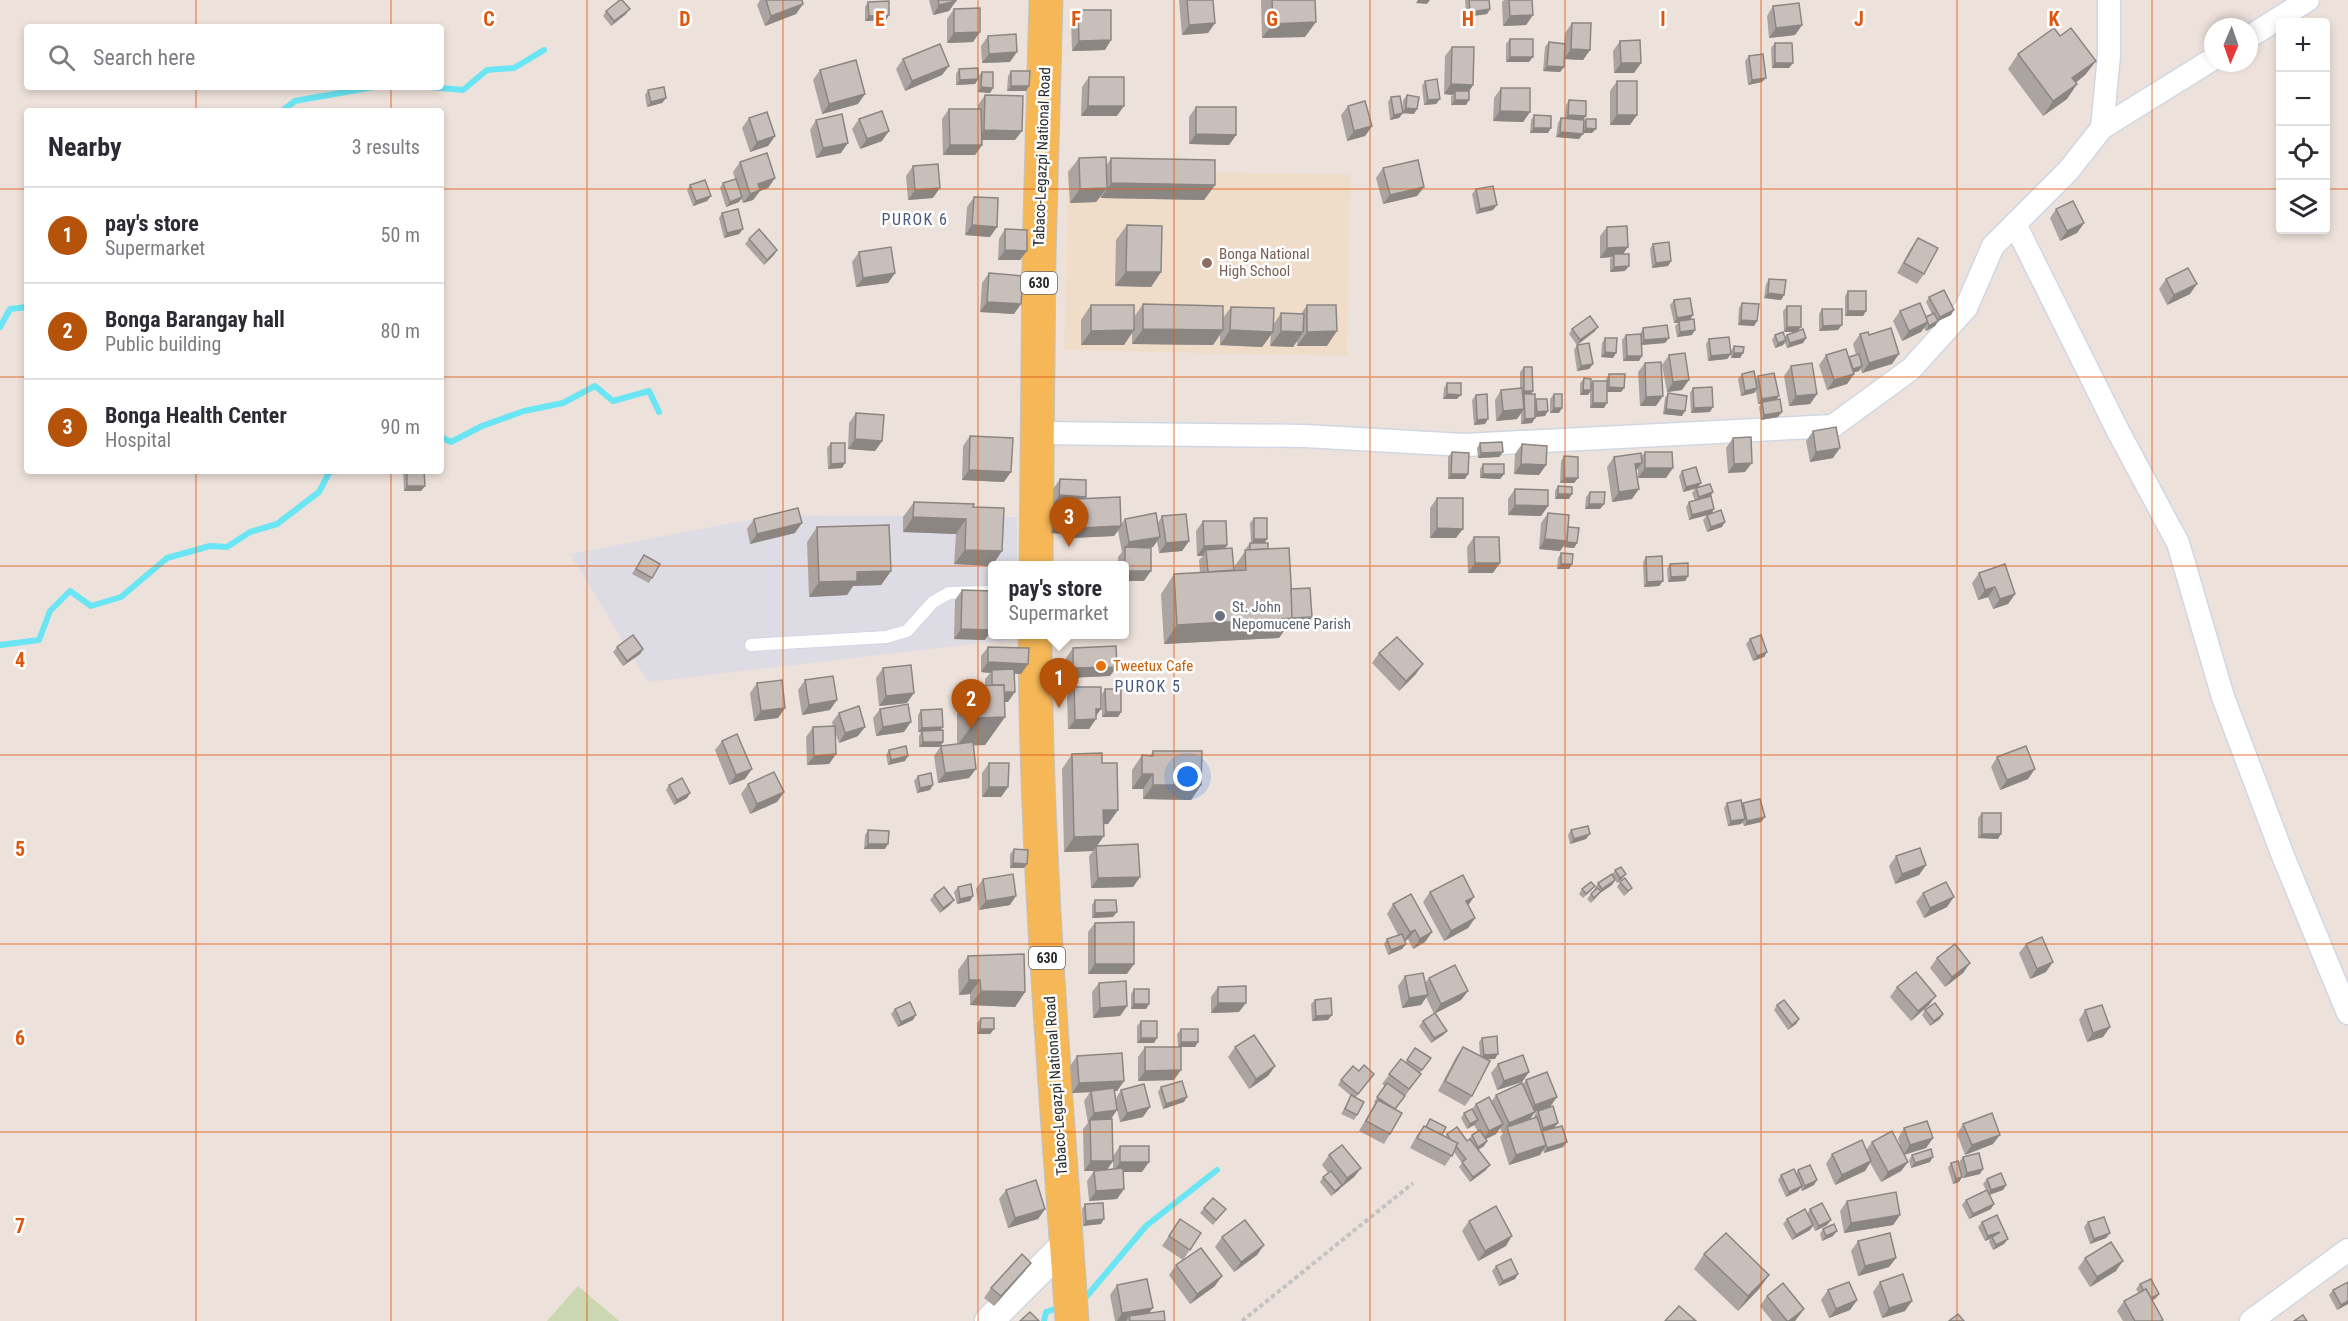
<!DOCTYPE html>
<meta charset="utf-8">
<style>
:root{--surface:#fff;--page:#f2f2f3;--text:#2b2b33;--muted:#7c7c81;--line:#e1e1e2;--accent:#b45309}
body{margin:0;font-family:"Roboto Condensed",sans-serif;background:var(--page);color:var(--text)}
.controls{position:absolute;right:18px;top:18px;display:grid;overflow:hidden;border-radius:6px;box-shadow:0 3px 9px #0003}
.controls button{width:54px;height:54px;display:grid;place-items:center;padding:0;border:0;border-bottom:2px solid var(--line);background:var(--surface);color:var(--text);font:30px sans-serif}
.compass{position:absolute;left:2204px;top:18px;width:54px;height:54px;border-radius:50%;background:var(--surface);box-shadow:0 3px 9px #0003;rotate:182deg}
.you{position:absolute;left:1188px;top:777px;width:21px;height:21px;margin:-15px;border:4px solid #fff;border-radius:50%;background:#1a73e8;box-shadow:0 0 0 9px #1a73e833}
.badge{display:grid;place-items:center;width:39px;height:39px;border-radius:50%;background:var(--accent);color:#fff;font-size:20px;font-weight:700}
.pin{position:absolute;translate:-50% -50px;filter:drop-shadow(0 2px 3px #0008)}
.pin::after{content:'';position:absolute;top:32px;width:21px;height:18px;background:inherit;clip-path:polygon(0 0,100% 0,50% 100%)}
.popup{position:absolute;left:988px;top:561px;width:141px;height:78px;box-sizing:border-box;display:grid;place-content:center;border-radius:6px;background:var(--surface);filter:drop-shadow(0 2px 4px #0005);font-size:20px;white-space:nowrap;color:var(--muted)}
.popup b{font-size:22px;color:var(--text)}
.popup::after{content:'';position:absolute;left:50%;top:100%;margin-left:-12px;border:12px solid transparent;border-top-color:var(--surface)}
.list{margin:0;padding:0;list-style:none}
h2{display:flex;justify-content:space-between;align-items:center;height:78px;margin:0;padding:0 24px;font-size:26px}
h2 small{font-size:20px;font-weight:400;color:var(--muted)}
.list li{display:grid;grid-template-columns:39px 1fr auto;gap:18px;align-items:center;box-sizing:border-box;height:96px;padding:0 24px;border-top:2px solid var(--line)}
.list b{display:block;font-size:22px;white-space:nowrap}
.list p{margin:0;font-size:20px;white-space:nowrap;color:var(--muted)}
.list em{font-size:20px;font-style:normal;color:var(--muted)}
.icon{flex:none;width:33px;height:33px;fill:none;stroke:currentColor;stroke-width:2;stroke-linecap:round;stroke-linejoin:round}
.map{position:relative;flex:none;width:2348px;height:1321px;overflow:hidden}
.search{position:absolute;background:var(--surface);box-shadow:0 3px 9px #0003;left:24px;top:24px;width:420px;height:66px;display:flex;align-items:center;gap:15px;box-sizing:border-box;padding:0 21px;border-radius:6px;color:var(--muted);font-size:22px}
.panel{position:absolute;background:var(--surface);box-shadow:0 3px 9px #0003;left:24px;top:108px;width:420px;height:366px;border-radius:6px}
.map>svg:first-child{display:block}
.industrial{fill:#dddce5}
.education{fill:#efddc9}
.cemetery{fill:#cad7b1}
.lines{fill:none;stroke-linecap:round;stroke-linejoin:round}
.stream{stroke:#69e5f3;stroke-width:6}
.service-casing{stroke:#d0d7e3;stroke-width:14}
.minor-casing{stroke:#d0d7e3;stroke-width:25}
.tertiary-casing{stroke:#d0d7e3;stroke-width:31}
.primary-casing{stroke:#c3c3c3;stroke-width:35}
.path{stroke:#c3c3c3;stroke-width:4;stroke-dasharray:4.5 3;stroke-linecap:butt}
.service{stroke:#fff;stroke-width:12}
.minor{stroke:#fff;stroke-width:22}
.tertiary{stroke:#fff;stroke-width:28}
.primary{stroke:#f6b757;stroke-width:33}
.wall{fill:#aca4a1;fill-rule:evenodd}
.shaded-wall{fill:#8c8683}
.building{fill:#c8bfbb;stroke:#8c8683;stroke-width:1.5}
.grid{fill:none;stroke:#de570e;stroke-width:1.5;stroke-opacity:0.55}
.education-dot{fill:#8d6e63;stroke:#fff;stroke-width:2}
.worship-dot{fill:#6b7280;stroke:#fff;stroke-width:2}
.food-dot{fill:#e8710a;stroke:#fff;stroke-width:2}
.labels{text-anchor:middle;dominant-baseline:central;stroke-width:5;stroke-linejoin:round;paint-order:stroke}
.shield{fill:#fff;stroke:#6a6a6a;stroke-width:1.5}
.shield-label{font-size:14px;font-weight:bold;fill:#2a2a2a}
.street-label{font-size:15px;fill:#2a2a2a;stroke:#fff}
.education-label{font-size:15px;fill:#785e54;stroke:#fff;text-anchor:start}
.worship-label{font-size:15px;fill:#5b616d;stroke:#fff;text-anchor:start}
.food-label{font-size:15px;fill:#c56008;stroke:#fff;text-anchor:start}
.neighbourhood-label{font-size:16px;letter-spacing:1.5px;fill:#485a7c;stroke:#fff}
.grid-label{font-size:20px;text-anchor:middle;font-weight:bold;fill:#de570e;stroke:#fff;stroke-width:5;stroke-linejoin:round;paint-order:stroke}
</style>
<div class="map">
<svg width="2348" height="1321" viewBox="0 0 2348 1321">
<rect width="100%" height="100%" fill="#ede2db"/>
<!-- industrial -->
<path class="industrial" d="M775 515 1017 517V565L993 566V634L1016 635V639L648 682 570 554Z"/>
<!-- education -->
<path class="education" d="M1068 169 1351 175 1347 356 1064 350Z"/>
<!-- cemetery -->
<path class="cemetery" d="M578 1286 619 1321H547Z"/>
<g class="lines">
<!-- stream -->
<g class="stream">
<path d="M430 87 463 90 487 70 514 68 544 50"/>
<path d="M282 111 295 101 374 87"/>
<path d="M0 327 10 309 27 307"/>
<path d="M441 437 451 442 482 426 524 411 563 403 595 386 613 401 649 391 659 412"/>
<path d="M0 645 39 640 50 611 70 591 91 606 121 597 167 558 210 546 227 547 250 532 277 524 319 492 330 471"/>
<path d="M1082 1299 1086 1297 1146 1226 1217 1170"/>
<path d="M1044 1321 1046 1312 1061 1307"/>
</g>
<!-- service casing -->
<g class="service-casing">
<path id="service" d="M751 645 886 637 907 631 933 602 949 593 993 592"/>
</g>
<!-- minor casing -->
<g class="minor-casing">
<g id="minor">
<path d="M2249 37 2308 0"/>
<path d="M2102 128 2109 55V0"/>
<path d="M2015 224 2118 431 2178 543 2223 697 2283 856 2348 1013"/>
<path d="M1038 433 1305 436 1464 445 1833 426 1911 369 1966 308 1993 246 2068 171 2102 128 2213 59"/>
<path d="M2251 1321 2348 1250"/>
</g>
</g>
<!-- tertiary casing -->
<g class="tertiary-casing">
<path id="tertiary" d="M989 1321 1067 1243"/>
</g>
<!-- primary casing -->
<g class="primary-casing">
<g id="primary">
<path d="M1036 566 1039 256 1046 0"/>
<path d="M1035 634C1036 864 1056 1092 1072 1321"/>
</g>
</g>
<!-- path -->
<path class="path" d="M1242 1321 1413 1183"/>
<!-- service -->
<use href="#service" class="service"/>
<!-- minor -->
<use href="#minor" class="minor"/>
<!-- tertiary -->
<use href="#tertiary" class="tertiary"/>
<!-- primary -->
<use href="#primary" class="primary"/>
</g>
<!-- wall -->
<g class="wall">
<path d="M760 0H802L803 4 796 14 765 26 757 5Z"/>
<path d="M929 0H956V1L949 11 933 15Z"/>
<path d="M1179 0H1213L1215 23 1208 33 1182 35Z"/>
<path d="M1261 0H1315L1305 37 1262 38Z"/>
<path d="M1465 0H1489L1490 9 1487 14 1466 17Z"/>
<path d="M1504 0H1532L1533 15 1526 25 1503 26 1502 2Z"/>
<path d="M868 2 889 15 886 20 865 21V7Z"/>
<path d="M1773 6 1802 25 1795 35 1769 38 1767 16Z"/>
<path d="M954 9 973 42 947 43V19Z"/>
<path d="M1078 10 1105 50 1072 51 1071 20Z"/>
<path d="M606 11 626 14 611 26 603 16Z"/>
<path d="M1572 23 1590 50 1583 60 1564 59V67L1560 72 1543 71 1545 47 1549 42 1564 43 1565 33Z"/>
<path d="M988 36 1010 62 982 63 981 46Z"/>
<path d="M2060 36 2096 61 2085 75 2076 83 2077 84 2067 99 2043 116 2008 69 2018 54Z"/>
<path d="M1510 39 1529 62H1506V44Z"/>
<path d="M1620 41 1641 63 1634 73H1614L1613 51Z"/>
<path d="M1775 43 1789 68H1772L1771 48Z"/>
<path d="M1452 47 1473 85 1469 91 1466 105H1451V96L1453 95 1444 94 1445 56Z"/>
<path d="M1749 56 1762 82 1748 85 1745 61Z"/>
<path d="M903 59 942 75 905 91 896 69Z"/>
<path d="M959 69 978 76 982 72 993 88 990 93 978 92V79L975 84 956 85V74Z"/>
<path d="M820 70 858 104 822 114 813 80Z"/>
<path d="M1011 71 1026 91H1007L1008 76Z"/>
<path d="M1089 77 1117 116H1081L1082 87Z"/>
<path d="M1425 81 1440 99 1436 104 1424 105 1422 86Z"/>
<path d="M1617 81 1630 125H1610V91Z"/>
<path d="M1501 88 1530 112 1523 122 1493 121 1494 98Z"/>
<path d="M648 90 666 98 662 103 647 107 645 95Z"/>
<path d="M985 95 1015 140H982V145L975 155H943L942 119 949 109H978V105Z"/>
<path d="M1407 95 1414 114 1403 113 1399 118 1390 120 1388 102 1391 97 1402 111 1403 100Z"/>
<path d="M1569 100 1586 116 1583 120V123L1586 119 1592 133H1583L1579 139 1556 137 1558 123 1561 118H1565L1566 105Z"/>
<path d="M1348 106 1372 126 1365 136 1347 141 1341 115Z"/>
<path d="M1196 107 1236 135 1229 145 1189 144V117Z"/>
<path d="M1534 115 1548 133H1530L1531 120Z"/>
<path d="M749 118 775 136 768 146 750 152 742 128Z"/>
<path d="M859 119 882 141 860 149 852 129Z"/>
<path d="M816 120 841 153 816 158 810 130Z"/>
<path d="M1079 158 1106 166 1111 158 1215 185 1204 200 1101 198V196L1096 202 1070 203 1068 172Z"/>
<path d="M740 162 775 178 768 188 760 191 753 200 743 203 741 199 739 202 726 207 720 188 723 183 735 179 733 172Z"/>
<path d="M913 166 933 198 908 200 906 176Z"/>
<path d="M1383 168 1424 187 1417 196 1383 204 1376 178Z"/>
<path d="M690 185 711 196 707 201 693 206 687 190Z"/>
<path d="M1476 189 1493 210 1476 214 1472 194Z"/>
<path d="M974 197 990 237 965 235 967 207Z"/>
<path d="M2056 209 2084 223 2077 233 2060 241 2050 218Z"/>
<path d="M722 213 743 229 739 234 724 238 719 218Z"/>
<path d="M1127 225 1161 272 1151 287 1115 286 1116 240Z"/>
<path d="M1607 227 1623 254 1625 271 1610 272V259L1612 257 1600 258V236Z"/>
<path d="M1005 229 1020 260H998L999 239Z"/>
<path d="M1918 238 1924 274 1917 284 1897 273 1911 248Z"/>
<path d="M749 239 777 250 774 255 764 265 745 244Z"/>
<path d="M1653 244 1671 261 1668 266 1652 268 1650 249Z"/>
<path d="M859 252 895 273 888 283 856 287 852 262Z"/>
<path d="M989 273 1014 314 980 312 982 283Z"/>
<path d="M1769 279 1784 295 1781 300 1764 298 1766 284Z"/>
<path d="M2166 279 2190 294 2167 305 2159 289Z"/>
<path d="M1848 291 1866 311 1863 316H1845V296Z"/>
<path d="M1929 297 1951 315 1938 321 1935 326 1926 331 1924 328 1921 332 1902 341 1893 321 1900 311 1926 317 1932 314 1926 302Z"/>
<path d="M1674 300 1693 315 1690 319 1692 335 1677 337 1675 326 1678 323H1674L1670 305Z"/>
<path d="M1742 303 1757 321 1754 326 1738 325 1739 308Z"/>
<path d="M1143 304 1223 318 1231 307 1273 325 1281 313 1301 314 1307 305 1327 346H1297V341L1293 347 1270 346 1271 335 1262 347 1220 345V335L1213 345 1132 344V332L1124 345H1081V320L1091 305 1134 317Z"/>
<path d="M1787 306 1798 331 1806 338 1803 343 1787 348 1785 343 1783 345 1775 348 1772 340 1775 335 1785 337 1787 335 1796 332H1784L1783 311Z"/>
<path d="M1822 309 1838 330 1819 331V314Z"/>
<path d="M1598 327 1594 332 1577 345 1569 334 1572 329Z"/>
<path d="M1643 328 1669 338 1665 343 1642 345 1639 361H1623L1622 340 1626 335 1640 334Z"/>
<path d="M1860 334 1869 335 1892 364 1862 373 1860 368 1859 371 1854 372V374L1847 384 1827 390 1819 365 1826 355 1849 358 1856 355 1853 344Z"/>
<path d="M1605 338 1616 353 1613 358 1601 357 1602 343Z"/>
<path d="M1709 339 1731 354 1727 359 1708 361 1706 344Z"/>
<path d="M1577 345 1593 364 1589 369 1577 371 1574 350Z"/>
<path d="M1734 346 1743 353 1740 358H1731V351Z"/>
<path d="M1669 355 1682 390 1667 392 1662 365Z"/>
<path d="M1645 363 1656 406H1640L1638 372Z"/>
<path d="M1791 366 1817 394 1810 404 1789 406 1784 376Z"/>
<path d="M1524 367 1533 391 1531 394 1535 402 1536 399 1545 416 1535 417 1532 423 1521 424V413L1517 419 1496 421 1495 400 1501 390 1520 389V372Z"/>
<path d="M1609 374 1624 388 1621 392H1607L1604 408H1590V392L1588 395H1580V383L1584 378 1591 384 1593 381H1606V379Z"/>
<path d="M1742 374 1756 379 1758 376 1779 396 1776 400 1778 417 1761 420 1759 407 1761 404H1758L1756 391 1754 393 1741 396 1738 379Z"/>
<path d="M1447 383 1457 399H1443L1444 388Z"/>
<path d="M1693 388 1710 412 1691 413 1690 393Z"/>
<path d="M1668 393 1682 416 1663 414 1665 398Z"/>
<path d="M1554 394 1559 413H1550V399Z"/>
<path d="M1476 395 1485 424 1474 425 1472 400Z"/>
<path d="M856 413 882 441 875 451 848 449 849 423Z"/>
<path d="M1813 431 1833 458 1810 462 1806 441Z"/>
<path d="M970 436 1004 482 962 480 963 446Z"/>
<path d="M1733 438 1745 472 1728 473 1726 448Z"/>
<path d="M831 443 845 463 842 468 828 469 827 448Z"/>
<path d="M1480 443 1503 452 1499 457 1478 458 1477 448Z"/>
<path d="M1522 444 1546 465 1539 475 1514 474 1515 454Z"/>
<path d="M1452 452 1468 474 1465 479H1448V457Z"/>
<path d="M1645 452 1666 478H1638V468L1636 471 1632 499 1612 502 1607 467 1614 457H1641Z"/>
<path d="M1564 456 1578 478 1574 483H1560L1561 461Z"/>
<path d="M1483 464 1504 474 1500 479 1480 478V469Z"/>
<path d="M403 471H424L425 486 421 491H404Z"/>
<path d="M1682 471 1701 483 1698 488 1710 497 1714 509 1711 514 1689 520 1686 507 1689 502 1695 501 1692 493 1695 489 1683 492 1679 476Z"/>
<path d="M1060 479 1084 498 1121 524 1125 519 1158 523 1162 516 1189 541 1182 551 1159 553 1157 541 1153 547 1147 548 1144 581H1125V566H1118V557L1122 552 1118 531 1114 536 1071 538V531L1069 534 1051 533 1052 517 1056 512 1070 513V509L1071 506 1053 505V489Z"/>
<path d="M1558 486 1569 499H1555V491Z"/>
<path d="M1515 489 1548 506 1541 516 1508 515V499Z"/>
<path d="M1590 492 1604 504 1600 509H1585L1586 497Z"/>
<path d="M1437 498 1456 538H1430V508Z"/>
<path d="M914 502 973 507 992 566 954 564 956 534 903 532V517Z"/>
<path d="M1548 513 1568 528 1577 543 1574 548 1564 547V546L1560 551 1539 549 1541 523Z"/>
<path d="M1707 515 1722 527 1707 532 1703 520Z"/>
<path d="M1254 518 1265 543 1291 589 1305 627 1286 628 1279 638 1164 644 1161 594 1174 574 1200 573 1199 560 1203 556H1197L1196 531 1203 521 1227 545 1225 549 1234 567 1246 550V548L1250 543H1251L1250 523Z"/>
<path d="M754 519 795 533 750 544 747 529Z"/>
<path d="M817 527 891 571 881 585 853 586 847 595 809 597 807 542Z"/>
<path d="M1474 537 1493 573H1468L1467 547Z"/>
<path d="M1561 553 1572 564 1569 569H1557L1558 558Z"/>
<path d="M644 555 652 578 649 583 632 574Z"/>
<path d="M1646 557 1663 581 1659 586 1644 587 1643 562Z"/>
<path d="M1670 564 1688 576 1685 581 1668 582 1667 569Z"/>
<path d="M1979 573 2015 594 2008 604 1993 609 1988 597 1978 600 1972 583Z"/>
<path d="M962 590 985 640 954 639 955 600Z"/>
<path d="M1750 639 1767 652 1764 657 1753 661 1746 644Z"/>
<path d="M617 647 643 649 640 654 623 666 613 652Z"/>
<path d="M988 647 1028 664 1021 674 1015 673 1008 702H1004L1005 717 985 745H973L976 769 969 778 938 783 934 756 941 746 957 744V714L976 686 985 685V679L990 673 981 672V656Z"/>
<path d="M1073 648 1110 676 1066 678V658Z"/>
<path d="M1379 653 1416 674 1399 691 1372 663Z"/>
<path d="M883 668 907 703 879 706 876 678Z"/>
<path d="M805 680 830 710 802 715 798 690Z"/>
<path d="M757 683 785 708 778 718 754 721 750 693Z"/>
<path d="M1074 687 1096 717V719L1089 729H1068L1067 697Z"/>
<path d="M1105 689 1121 712 1118 717H1102V694Z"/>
<path d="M880 709 904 732 876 736 873 718Z"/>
<path d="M921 710 943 727 940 730 943 742 940 747H919V736L921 732H918V715Z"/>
<path d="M839 713 858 736 839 743 835 732 836 754 829 764 807 765 806 737 813 727 833 726 832 722Z"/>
<path d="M722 741 745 779 729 785 715 750Z"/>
<path d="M889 750 905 761 888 765 886 755Z"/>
<path d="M1153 751 1201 785 1191 800 1143 799V789H1132V770L1142 755 1150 756Z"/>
<path d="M1072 754 1102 763 1118 810 1108 824H1103L1104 836 1097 846 1140 877 1133 887 1091 888 1089 856 1093 851 1064 852 1062 769Z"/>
<path d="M1997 757 2028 779 2000 790 1991 767Z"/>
<path d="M989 763 1008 787 1001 797H982V773Z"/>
<path d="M918 776 930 790 917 793 914 781Z"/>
<path d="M748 784 784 792 777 802 750 814 741 794Z"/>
<path d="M669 785 687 798 674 805 666 790Z"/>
<path d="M1727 803 1742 805 1743 803 1765 817 1761 822 1744 826 1742 822 1741 824 1728 826 1724 808Z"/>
<path d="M1982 813 1998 839 1978 838V818Z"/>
<path d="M868 830 885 849H864L865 835Z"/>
<path d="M1571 830 1586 839 1570 844 1568 835Z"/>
<path d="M1014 849 1024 868H1010V854Z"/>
<path d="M1896 856 1926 865 1919 875 1895 884 1889 866Z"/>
<path d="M1615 870 1622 879 1617 883 1615 880 1612 885 1600 893 1591 903 1587 899 1595 889V888L1598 883 1612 875Z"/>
<path d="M983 879 1010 905 979 910 976 889Z"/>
<path d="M1620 882 1629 892 1624 896 1617 887Z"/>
<path d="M1595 886 1591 891 1583 898 1579 894 1582 889Z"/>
<path d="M958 887 973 896 970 901 957 904 954 892Z"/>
<path d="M1430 892 1468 905 1475 918 1468 928 1444 941 1423 902Z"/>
<path d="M1923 893 1947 907 1924 918 1916 902Z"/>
<path d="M934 895 954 900 950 905 940 913 930 900Z"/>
<path d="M1095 900 1113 917 1092 918V905Z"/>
<path d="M1393 904 1432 932 1425 942 1413 949 1408 939 1405 941 1402 949 1388 955 1384 944 1387 939 1398 935 1387 914Z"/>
<path d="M1095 923 1127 974H1088V932Z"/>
<path d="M2026 944 2046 972 2030 979 2019 953Z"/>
<path d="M968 956 1025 992 1015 1007 970 1005V994L959 995 958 970Z"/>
<path d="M1937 958 1970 963 1963 973 1945 987 1930 968Z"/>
<path d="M1405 976 1426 982 1429 978 1468 991 1461 1000 1434 1014 1426 997 1421 1005 1402 1008 1398 986Z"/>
<path d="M1099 983 1127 1006 1120 1016 1093 1018 1092 992Z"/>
<path d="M1218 987 1239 1012 1211 1013V997Z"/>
<path d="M1897 987 1929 1005 1911 1021 1890 997Z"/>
<path d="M1134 989 1149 1004 1146 1009H1131V994Z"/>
<path d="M1315 1000 1328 1020 1312 1021 1311 1004Z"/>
<path d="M1777 1005 1799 1019 1796 1024 1788 1030 1774 1010Z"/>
<path d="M895 1009 913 1020 898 1027 891 1014Z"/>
<path d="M1925 1010 1940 1019 1930 1026 1922 1015Z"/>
<path d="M2085 1010 2110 1027 2103 1037 2087 1042 2079 1020Z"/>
<path d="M981 1018 994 1029 990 1034H977V1023Z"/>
<path d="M1141 1021 1154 1043H1137V1026Z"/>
<path d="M1423 1021 1447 1031 1443 1035 1431 1043 1419 1026Z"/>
<path d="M1181 1029 1198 1042 1195 1047H1181L1174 1080 1138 1081V1057L1145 1047H1178L1177 1034Z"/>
<path d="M1482 1038 1495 1059H1487L1472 1096 1465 1106 1438 1091 1456 1057 1463 1047 1480 1056 1479 1042Z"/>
<path d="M1235 1047 1275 1066 1268 1076 1249 1089 1228 1057Z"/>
<path d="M1415 1048 1431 1058 1420 1073 1421 1074 1395 1110 1390 1134 1384 1144 1359 1131 1375 1103 1374 1102 1385 1086 1382 1084 1401 1059 1406 1062Z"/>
<path d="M1077 1056 1124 1081 1117 1091H1114L1116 1098 1121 1090 1143 1117 1120 1122 1117 1110 1111 1119 1113 1156 1120 1146 1142 1172H1123L1124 1189 1117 1199 1089 1201 1087 1181 1094 1171H1084L1083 1129 1088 1123 1084 1101 1090 1092 1072 1093 1070 1066ZM1113 1161V1169L1107 1170Z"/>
<path d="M1498 1064 1529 1072 1522 1082 1497 1090 1491 1073Z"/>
<path d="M1359 1071 1374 1074 1356 1097 1357 1115 1354 1120 1341 1114 1351 1096 1338 1085 1341 1080Z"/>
<path d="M1526 1080 1550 1107 1539 1110 1554 1128 1563 1147 1544 1153 1543 1150 1540 1155 1509 1165 1500 1137 1503 1133H1502L1500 1128 1496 1134 1486 1139 1487 1141 1484 1146 1478 1150 1486 1170 1470 1182 1459 1167 1462 1163 1454 1152 1445 1166 1410 1148 1417 1135 1424 1126 1426 1127 1430 1119 1442 1135 1445 1137 1447 1134 1467 1141 1472 1135 1478 1132 1474 1125 1467 1129 1461 1118 1464 1113 1472 1109 1476 1104 1491 1102 1496 1095 1523 1084ZM1537 1111 1534 1116 1535 1118 1530 1119 1535 1112Z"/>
<path d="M1161 1087 1184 1102 1163 1109 1158 1092Z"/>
<path d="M1963 1124 1993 1144 1965 1155 1957 1134Z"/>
<path d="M1904 1128 1933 1138 1926 1148 1904 1155 1908 1162 1901 1171 1881 1182 1870 1163 1865 1171 1835 1185 1826 1164 1832 1154 1866 1150 1872 1142 1902 1151 1898 1138Z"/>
<path d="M1329 1155 1361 1168 1354 1177 1331 1196 1320 1182 1323 1177 1328 1173 1322 1165Z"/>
<path d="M1912 1155 1930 1162 1911 1168 1909 1160Z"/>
<path d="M1963 1157 1980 1174 1963 1178 1959 1162Z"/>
<path d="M1951 1163 1962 1177 1959 1182 1953 1184 1948 1168Z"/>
<path d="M1798 1170 1814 1185 1802 1191 1800 1188 1798 1191 1786 1197 1778 1180 1781 1175 1796 1173Z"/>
<path d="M1987 1179 2006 1185 2003 1190 1990 1195 1991 1209 1969 1219 1962 1205 1966 1200 1986 1190 1983 1184Z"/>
<path d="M1006 1190 1045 1209 1038 1219 1008 1228 999 1199Z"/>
<path d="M1847 1201 1900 1215 1893 1225 1844 1233 1840 1211Z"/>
<path d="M1085 1204 1101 1224 1083 1226 1082 1209Z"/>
<path d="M1204 1208 1222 1214 1213 1225 1200 1213Z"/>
<path d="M1810 1209 1827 1225 1815 1231 1813 1226 1810 1230 1792 1240 1783 1224 1787 1219 1807 1214Z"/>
<path d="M1180 1219 1201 1233 1183 1260 1162 1246Z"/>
<path d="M1469 1221 1506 1246 1478 1261 1462 1231Z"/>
<path d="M1982 1222 2004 1244 1993 1250 1989 1242 1990 1239 1985 1241 1978 1227Z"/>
<path d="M2088 1222 2106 1238 2090 1244 2084 1227Z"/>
<path d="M1823 1229 1833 1236 1822 1241 1820 1234Z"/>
<path d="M1222 1237 1264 1245 1257 1255 1234 1272 1215 1247Z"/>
<path d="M1858 1241 1896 1258 1889 1267 1858 1276 1851 1251Z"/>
<path d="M1704 1254 1769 1275 1759 1289 1738 1311 1694 1269Z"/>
<path d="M2085 1258 2116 1271 2090 1287 2078 1268Z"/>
<path d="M1031 1263 1024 1272 994 1306 984 1298 991 1288Z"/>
<path d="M1176 1265 1215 1286 1190 1304 1169 1275Z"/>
<path d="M1496 1266 1515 1279 1499 1286 1492 1271Z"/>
<path d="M1880 1282 1905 1311 1882 1318 1873 1292Z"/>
<path d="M2348 1282V1304L2337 1310 2329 1295 2333 1290Z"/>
<path d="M2140 1284 2159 1294 2155 1299 2152 1300 2163 1320 2162 1321H2123L2117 1311 2124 1301 2139 1294 2136 1289Z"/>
<path d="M1117 1285 1153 1308 1148 1313 1165 1321H1115L1110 1295Z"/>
<path d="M1828 1290 1857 1300 1850 1310 1829 1318 1821 1300Z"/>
<path d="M1767 1296 1804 1309 1795 1321H1772L1760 1306Z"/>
</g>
<!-- shaded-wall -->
<g class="shaded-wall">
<path d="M1418 0H1430L1427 4 1416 3Z"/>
<path d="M956 1 949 11 933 15 939 5Z"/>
<path d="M803 4 796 14 765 26 771 16Z"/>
<path d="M630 9 626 14 611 26 614 21Z"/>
<path d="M1490 9 1487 14 1466 17 1470 12Z"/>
<path d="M889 15 886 20 865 21 869 16Z"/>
<path d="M1533 15 1526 25 1503 26 1510 16Z"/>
<path d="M1316 22 1305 37 1262 38 1273 24Z"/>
<path d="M1215 23 1208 33 1182 35 1189 25Z"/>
<path d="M1802 25 1795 35 1769 38 1776 28Z"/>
<path d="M980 32 973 42 947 43 954 33Z"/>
<path d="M1111 40 1105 50 1072 51 1079 41Z"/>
<path d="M1571 49 1590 50 1583 60 1564 59Z"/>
<path d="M1017 52 1010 62 982 63 989 54Z"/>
<path d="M1510 57H1533L1529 62H1506Z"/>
<path d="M2096 61 2085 75 2062 93 2072 78Z"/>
<path d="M1621 63H1641L1634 73H1614Z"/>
<path d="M1775 63H1793L1789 68H1772Z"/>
<path d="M949 66 942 75 905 91 912 81Z"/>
<path d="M1547 66 1564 67 1560 72 1543 71Z"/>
<path d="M1766 78 1762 82 1748 85 1752 80Z"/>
<path d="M978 79 975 84 956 85 960 80Z"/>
<path d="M1451 84 1473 85 1467 95 1455 91 1453 95 1444 94Z"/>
<path d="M2077 84 2067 99 2043 116 2053 101Z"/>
<path d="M1011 86H1029L1026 91H1007Z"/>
<path d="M981 87 993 88 990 93 978 92Z"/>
<path d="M865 94 858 104 822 114 829 104Z"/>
<path d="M666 98 662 103 647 107 651 102Z"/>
<path d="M1440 99 1436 104 1424 105 1428 100Z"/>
<path d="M1455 100H1469L1466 105H1451Z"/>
<path d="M1088 106H1124L1117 116H1081Z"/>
<path d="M1406 108 1417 109 1414 114 1402 113Z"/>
<path d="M1500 111 1530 112 1523 122 1493 121Z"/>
<path d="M1403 113 1399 118 1390 120 1394 115Z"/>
<path d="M1568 115 1586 116 1582 121 1564 120Z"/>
<path d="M1617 115H1637L1630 125H1610Z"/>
<path d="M1372 126 1365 136 1347 141 1354 131Z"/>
<path d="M1534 128H1551L1548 133H1530Z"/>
<path d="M1586 128 1596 129 1592 133H1582Z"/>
<path d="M984 130 1022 131 1015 140H977Z"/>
<path d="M889 131 882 141 860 149 867 139Z"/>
<path d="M1560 132 1583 134 1579 139 1556 137Z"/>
<path d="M1196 134 1236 135 1229 145 1189 144Z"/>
<path d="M775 136 768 146 750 152 757 142Z"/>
<path d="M848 143 841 153 816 158 823 148Z"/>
<path d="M950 145H982L975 155H943Z"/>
<path d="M775 178 768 188 760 191 753 200 743 203 758 184Z"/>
<path d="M1111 183 1215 185 1204 200 1101 198Z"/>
<path d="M1424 187 1417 196 1383 204 1390 195Z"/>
<path d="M940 188 933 198 908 200 915 190Z"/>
<path d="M1107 188 1096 202 1070 203 1080 189Z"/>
<path d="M711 196 707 201 693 206 696 201Z"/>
<path d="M742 197 739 202 726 207 730 202Z"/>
<path d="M1497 205 1493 210 1476 214 1480 209Z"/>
<path d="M2084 223 2077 233 2060 241 2067 231Z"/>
<path d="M972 225 997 227 990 237 965 235Z"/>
<path d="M743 229 739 234 724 238 727 233Z"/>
<path d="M1628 247 1621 257 1614 254 1612 257 1600 258 1607 248Z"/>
<path d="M777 250 774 255 764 265 767 260Z"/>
<path d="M1005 250 1027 251 1020 260H998Z"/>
<path d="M1671 261 1668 266 1652 268 1656 263Z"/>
<path d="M1629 266 1625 271 1610 272 1614 267Z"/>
<path d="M1126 272H1161L1151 287 1115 286Z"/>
<path d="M895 273 888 283 856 287 863 278Z"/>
<path d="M2197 284 2190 294 2167 305 2174 295Z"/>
<path d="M1768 293 1784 295 1781 300 1764 298Z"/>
<path d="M987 302 1021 304 1014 314 980 312Z"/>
<path d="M1954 310 1951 315 1936 322 1940 317Z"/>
<path d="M1848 311H1866L1863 316H1845Z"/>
<path d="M1693 315 1690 320 1679 321 1678 323H1674L1677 318Z"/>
<path d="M1741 320 1757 321 1754 326 1738 325Z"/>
<path d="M1938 321 1935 326 1926 331 1929 326Z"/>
<path d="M1928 322 1921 332 1902 341 1909 331Z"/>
<path d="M1842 325 1838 330 1819 331 1823 326Z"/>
<path d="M1598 327 1594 332 1577 345 1580 340Z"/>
<path d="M1787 327H1801L1797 332H1784Z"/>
<path d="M1143 329 1223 330 1213 345 1132 344Z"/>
<path d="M1134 330 1124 345H1081L1091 331Z"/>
<path d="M1230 330 1273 332 1262 347 1220 345Z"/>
<path d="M1695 330 1692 335 1677 337 1680 332Z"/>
<path d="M1281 331 1303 332 1293 347 1270 346Z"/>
<path d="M1337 331 1327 346H1297L1307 332Z"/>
<path d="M1669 338 1665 343 1641 345 1644 340Z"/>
<path d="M1806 338 1803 343 1787 348 1790 343Z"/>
<path d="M1786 340 1783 345 1775 348 1778 343Z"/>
<path d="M1605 352 1616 353 1613 358 1601 357Z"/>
<path d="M1734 353H1743L1740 358H1731Z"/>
<path d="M1731 354 1727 359 1708 361 1711 356Z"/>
<path d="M1899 354 1892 364 1862 373 1869 363Z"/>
<path d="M1627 356H1642L1639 361H1623Z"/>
<path d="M1593 364 1589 369 1577 371 1581 366Z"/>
<path d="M1862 366 1859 371 1849 374 1853 369Z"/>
<path d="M1854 374 1847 384 1827 390 1834 380Z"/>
<path d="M1689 380 1682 390 1667 392 1673 382Z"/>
<path d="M1609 387 1624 388 1621 392H1606Z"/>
<path d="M1757 388 1754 393 1741 396 1745 391Z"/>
<path d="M1583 390H1591L1588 395H1580Z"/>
<path d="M1524 391H1533L1529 396 1524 394 1522 396H1520Z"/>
<path d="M1447 394 1461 395 1457 399H1443Z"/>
<path d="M1817 394 1810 404 1789 406 1796 396Z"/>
<path d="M1663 396 1656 406H1640L1646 397Z"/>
<path d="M1779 396 1775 401 1762 402 1761 404H1758L1762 399Z"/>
<path d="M1593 403H1607L1604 408H1590Z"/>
<path d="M1713 407 1710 412 1691 413 1694 408Z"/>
<path d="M1554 408H1562L1559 413H1550Z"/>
<path d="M1524 409 1517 419 1496 421 1503 411Z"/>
<path d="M1666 409 1685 411 1682 416 1663 414Z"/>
<path d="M1548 411 1545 416 1534 417 1537 412Z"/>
<path d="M1782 412 1778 417 1761 420 1764 415Z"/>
<path d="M1535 418 1532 423 1521 424 1525 419Z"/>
<path d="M1488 419 1485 424 1474 425 1477 420Z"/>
<path d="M855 439 882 441 875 451 848 449Z"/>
<path d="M1840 448 1833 458 1810 462 1816 452Z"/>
<path d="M1503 452 1499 457 1478 458 1481 453Z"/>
<path d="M845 463 842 468 828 469 831 464Z"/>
<path d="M1642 463 1635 472V464Z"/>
<path d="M1752 463 1745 472 1728 473 1734 464Z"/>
<path d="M1521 464 1546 465 1539 475 1514 474Z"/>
<path d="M1645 468H1673L1666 478H1638Z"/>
<path d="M969 470 1011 472 1004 482 962 480Z"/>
<path d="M1451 474H1468L1465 479H1448Z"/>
<path d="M1483 474H1504L1500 479 1480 478Z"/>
<path d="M1564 478H1578L1574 483H1560Z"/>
<path d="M1701 483 1697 488 1683 492 1686 487Z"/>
<path d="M407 486H425L421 491H404Z"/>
<path d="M1639 489 1632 499 1612 502 1619 492Z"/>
<path d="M1713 492 1710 497 1695 502 1699 497Z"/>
<path d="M1558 494H1572L1569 499H1555Z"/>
<path d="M1059 495 1086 497 1079 506 1076 499 1071 506 1053 505Z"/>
<path d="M1589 504H1604L1600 509H1585Z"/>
<path d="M1515 505 1548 506 1541 516 1508 515Z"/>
<path d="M1714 509 1711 514 1689 520 1692 515Z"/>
<path d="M913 517 966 519 956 534 903 532Z"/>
<path d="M1725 522 1722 527 1707 532 1711 527Z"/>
<path d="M802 523 795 533 750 544 757 534Z"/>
<path d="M1121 526 1114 536 1071 538 1078 528Z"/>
<path d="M1054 528 1072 529 1069 534 1051 533Z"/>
<path d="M1437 528 1463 529 1456 538H1430Z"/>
<path d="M1160 537 1153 547 1125 552V548L1129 542Z"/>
<path d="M1254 539H1267L1264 544H1251Z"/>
<path d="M1545 539 1567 541 1560 551 1539 549Z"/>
<path d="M1189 541 1182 551 1159 553 1166 543Z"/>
<path d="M1567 542 1577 543 1574 548 1564 547Z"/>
<path d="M1227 545 1221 555 1206 550 1203 556H1197L1204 546Z"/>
<path d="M965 550 1002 551 992 566 954 564Z"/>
<path d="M1475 563H1500L1493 573H1468Z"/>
<path d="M1561 564H1572L1569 569H1557Z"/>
<path d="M891 571 881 585 853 586 847 595 809 597 819 582 857 572Z"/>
<path d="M1125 571H1151L1144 581H1125Z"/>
<path d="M1688 576 1685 581 1668 582 1671 577Z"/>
<path d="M1663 581 1659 586 1644 587 1647 582Z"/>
<path d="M1995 587 1988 597 1978 600 1985 590Z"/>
<path d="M2015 594 2008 604 1993 609 2000 599Z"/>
<path d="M1312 617 1305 627 1286 628 1279 638 1164 644 1177 625Z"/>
<path d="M961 629 992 630 985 640 954 639Z"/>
<path d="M643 649 640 654 623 666 627 661Z"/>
<path d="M1767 652 1764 657 1753 661 1757 656Z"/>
<path d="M988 662 1028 664 1021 674 992 673V670L990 673 981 672Z"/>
<path d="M1423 664 1416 674 1399 691 1406 681Z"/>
<path d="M1117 667 1110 676 1066 678 1073 668Z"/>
<path d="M1015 692 1008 702 986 703 993 693Z"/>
<path d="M914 693 907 703 879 706 886 696Z"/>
<path d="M837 700 830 710 802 715 809 705Z"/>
<path d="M785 708 778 718 754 721 761 711Z"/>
<path d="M1096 709H1101L1094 719Z"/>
<path d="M1106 712H1121L1118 717H1102Z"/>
<path d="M1005 717 985 745 957 746 977 718Z"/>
<path d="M1096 719 1089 729H1068L1075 720Z"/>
<path d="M911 722 904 732 876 736 883 727Z"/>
<path d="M865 727 858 736 839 743 845 733Z"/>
<path d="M943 727 939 732 922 731 921 732H918L922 728Z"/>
<path d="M923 742H943L940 747H919Z"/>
<path d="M836 754 829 764 807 765 814 756Z"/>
<path d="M908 756 905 761 888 765 891 760Z"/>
<path d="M752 769 745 779 729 785 736 775Z"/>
<path d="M976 769 969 778 938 783 945 773Z"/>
<path d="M2035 769 2028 779 2000 790 2007 780Z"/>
<path d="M1142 774H1153L1143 789H1132Z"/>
<path d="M933 785 930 790 917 793 920 788Z"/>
<path d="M1153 785H1201L1191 800 1143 799Z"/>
<path d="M989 787H1008L1001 797H982Z"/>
<path d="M784 792 777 802 750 814 757 804Z"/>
<path d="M690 793 687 798 674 805 677 800Z"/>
<path d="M1103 810H1118L1108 824 1093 825Z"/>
<path d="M1765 817 1761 822 1744 826 1747 821Z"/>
<path d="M1745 819 1741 824 1728 826 1731 821Z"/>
<path d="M1590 834 1586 839 1570 844 1574 839Z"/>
<path d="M1982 834H2001L1998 839 1978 838Z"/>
<path d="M1104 836 1093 851 1064 852 1074 837Z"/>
<path d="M868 844H888L885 849H864Z"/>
<path d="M1013 863 1027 864 1024 868H1010Z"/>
<path d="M1926 865 1919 875 1895 884 1902 874Z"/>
<path d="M1626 874 1622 879 1617 883 1620 878Z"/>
<path d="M1140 877 1133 887 1091 888 1098 878Z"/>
<path d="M1615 880 1612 885 1600 893 1591 903 1602 889Z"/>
<path d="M973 896 970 901 957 904 960 899Z"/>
<path d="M1016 896 1010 905 979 910 986 901Z"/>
<path d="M1474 897 1467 907 1466 901Z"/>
<path d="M1954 897 1947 907 1924 918 1930 908Z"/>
<path d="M954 900 950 905 940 913 943 908Z"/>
<path d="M1117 912 1113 917 1092 918 1095 913Z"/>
<path d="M1475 918 1468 928 1444 941 1451 931Z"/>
<path d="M1415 930 1408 939 1403 942 1410 932Z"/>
<path d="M1432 932 1425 942 1413 949 1420 939Z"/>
<path d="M1406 944 1402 949 1388 955 1391 950Z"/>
<path d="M2053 962 2046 972 2030 979 2037 969Z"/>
<path d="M1970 963 1963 973 1945 987 1952 977Z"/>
<path d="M1095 964H1134L1127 974H1088Z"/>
<path d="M969 980H980L970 994 959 995Z"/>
<path d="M981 991 1025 992 1015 1007 970 1005Z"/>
<path d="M1468 991 1461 1000 1434 1014 1441 1004Z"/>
<path d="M1428 995 1421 1005 1402 1008 1409 998Z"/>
<path d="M1936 996 1929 1005 1911 1021 1918 1011Z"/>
<path d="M1218 1003H1246L1239 1012 1211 1013Z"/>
<path d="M1134 1004H1149L1146 1009H1131Z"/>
<path d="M1127 1006 1120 1016 1093 1018 1100 1008Z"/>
<path d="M1943 1014 1940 1019 1930 1026 1934 1021Z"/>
<path d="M916 1015 913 1020 898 1027 901 1022Z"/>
<path d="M1332 1015 1328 1020 1312 1021 1316 1016Z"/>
<path d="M1799 1019 1796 1024 1788 1030 1792 1025Z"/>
<path d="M2110 1027 2103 1037 2087 1042 2093 1033Z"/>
<path d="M980 1029H994L990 1034H977Z"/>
<path d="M1447 1031 1443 1035 1431 1043 1434 1038Z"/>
<path d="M1141 1038H1157L1154 1043H1137Z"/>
<path d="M1181 1042H1198L1195 1047H1178Z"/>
<path d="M1498 1054 1495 1059 1481 1060 1484 1055Z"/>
<path d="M1275 1066 1268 1076 1249 1089 1256 1079Z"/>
<path d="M1181 1070 1174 1080 1138 1081 1145 1071Z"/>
<path d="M1529 1072 1522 1082 1497 1090 1504 1081Z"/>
<path d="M1124 1081 1117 1091 1072 1093 1079 1083Z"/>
<path d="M1187 1097 1184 1102 1163 1109 1166 1104Z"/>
<path d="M1557 1097 1550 1107 1528 1114 1535 1105Z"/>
<path d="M1150 1107 1143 1117 1120 1122 1127 1113Z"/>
<path d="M1117 1110 1110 1120H1090L1087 1123 1094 1113Z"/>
<path d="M1535 1112 1528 1122 1507 1127 1502 1133 1509 1123Z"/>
<path d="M1478 1120 1474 1125 1467 1129 1470 1124Z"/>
<path d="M1558 1123 1554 1128 1539 1133 1543 1128Z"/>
<path d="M1503 1124 1496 1134 1482 1141 1489 1131Z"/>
<path d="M2000 1135 1993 1144 1965 1155 1972 1145Z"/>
<path d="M1933 1138 1926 1148 1903 1155 1910 1145Z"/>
<path d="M1487 1141 1484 1146 1475 1152 1478 1147Z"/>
<path d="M1567 1142 1563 1147 1544 1153 1547 1148Z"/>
<path d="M1546 1145 1540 1155 1509 1165 1516 1155Z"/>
<path d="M1933 1157 1930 1162 1911 1168 1915 1163Z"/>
<path d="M1091 1161H1113L1106 1171H1084Z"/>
<path d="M1871 1161 1865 1171 1835 1185 1842 1175Z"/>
<path d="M1120 1162H1149L1142 1172H1113Z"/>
<path d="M1908 1162 1901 1171 1881 1182 1888 1172Z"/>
<path d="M1490 1165 1486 1170 1470 1182 1473 1177Z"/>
<path d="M1361 1168 1354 1177 1340 1188 1347 1178Z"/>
<path d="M1983 1169 1980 1174 1963 1178 1967 1173Z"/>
<path d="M1962 1177 1959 1182 1953 1184 1956 1179Z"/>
<path d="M1817 1180 1814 1185 1802 1191 1805 1186Z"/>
<path d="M1342 1185 1339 1190 1331 1196 1335 1191Z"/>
<path d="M2006 1185 2003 1190 1988 1195 1991 1190Z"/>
<path d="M1802 1186 1798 1191 1786 1197 1789 1192Z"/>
<path d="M1124 1189 1117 1199 1089 1201 1096 1191Z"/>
<path d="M1994 1204 1991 1209 1969 1219 1973 1214Z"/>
<path d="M1045 1209 1038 1219 1008 1228 1015 1218Z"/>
<path d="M1900 1215 1893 1225 1844 1233 1851 1223Z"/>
<path d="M1104 1219 1101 1224 1083 1226 1086 1221Z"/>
<path d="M1831 1220 1827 1225 1815 1231 1819 1226Z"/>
<path d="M1813 1225 1810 1230 1792 1240 1796 1235Z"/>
<path d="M1837 1231 1833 1236 1822 1241 1826 1236Z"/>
<path d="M2000 1232 1992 1237 1990 1239 1985 1241 1988 1236Z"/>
<path d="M2110 1233 2106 1238 2090 1244 2094 1239Z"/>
<path d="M1512 1236 1506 1246 1478 1261 1485 1251Z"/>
<path d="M2008 1239 2004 1244 1993 1250 1996 1245Z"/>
<path d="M1264 1245 1257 1255 1234 1272 1241 1262Z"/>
<path d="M1896 1258 1889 1267 1858 1276 1865 1266Z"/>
<path d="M2123 1261 2116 1271 2090 1287 2097 1277Z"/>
<path d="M1031 1263 1024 1272 994 1306 1001 1296Z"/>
<path d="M1518 1274 1515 1279 1499 1286 1503 1281Z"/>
<path d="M1769 1275 1759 1289 1738 1311 1748 1296Z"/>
<path d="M1222 1276 1215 1286 1190 1304 1197 1294Z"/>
<path d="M2159 1294 2155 1299 2145 1304 2148 1299Z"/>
<path d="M1857 1300 1850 1310 1829 1318 1836 1309Z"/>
<path d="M1912 1301 1905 1311 1882 1318 1889 1308Z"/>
<path d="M2348 1301V1304L2337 1310 2341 1305Z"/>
<path d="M1153 1308 1146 1317 1129 1316 1126 1321H1117L1122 1313Z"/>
<path d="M1804 1309 1795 1321H1789Z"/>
</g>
<!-- building -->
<g class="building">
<path d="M620 0H622L630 9 614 21 606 11Z"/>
<path d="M766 0H802L803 4 771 16Z"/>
<path d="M938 0H956V1L939 5Z"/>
<path d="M1187 0H1213L1215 23 1189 25Z"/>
<path d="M1272 0H1315L1316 22 1273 24Z"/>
<path d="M1469 0H1489L1490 9 1470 12Z"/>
<path d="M1509 0H1532L1533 15 1510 16Z"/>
<path d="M889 1V15L869 16 868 2Z"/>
<path d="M1799 3 1802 25 1776 28 1773 6Z"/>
<path d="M980 8V32L954 33V9Z"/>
<path d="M1078 10H1111V40L1079 41Z"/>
<path d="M1572 23H1591L1590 50 1571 49Z"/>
<path d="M2054 28 2060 36 2071 28 2096 61 2072 78 2077 84 2053 101 2018 54Z"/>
<path d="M1016 34 1017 52 989 54 988 36Z"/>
<rect x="1510" y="39" width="23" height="18"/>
<path d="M1640 40 1641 63H1621L1620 41Z"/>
<path d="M1549 42 1565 44 1564 67 1547 66Z"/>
<path d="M1775 43H1792L1793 63H1775Z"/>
<path d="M940 44 949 66 912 81 903 59Z"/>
<path d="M1452 47H1474L1473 85 1451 84Z"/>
<path d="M1763 54 1766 78 1752 80 1749 56Z"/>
<path d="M856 60 865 94 829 104 820 70Z"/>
<path d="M978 68V79L960 80 959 69Z"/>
<path d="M1011 71H1030L1029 86H1011Z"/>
<path d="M982 72H993V88L981 87Z"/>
<path d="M1089 77H1124V106H1088Z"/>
<path d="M1437 79 1440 99 1428 100 1425 81Z"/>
<rect x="1617" y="81" width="20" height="34"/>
<path d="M664 87 666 98 651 102 648 90Z"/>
<path d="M1501 88H1530V112L1500 111Z"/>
<rect x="1455" y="91" width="14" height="9"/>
<path d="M985 95 1023 96 1022 131 984 130Z"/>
<path d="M1407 95 1419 97 1417 109 1406 108Z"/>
<path d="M1400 96 1403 113 1394 115 1391 97Z"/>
<path d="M1569 100 1586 101V116L1568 115Z"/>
<path d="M1365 101 1372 126 1354 131 1348 106Z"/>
<path d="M1196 107H1236V135L1196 134Z"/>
<path d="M949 109H981L982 145H950Z"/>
<path d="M882 111 889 131 867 139 859 119Z"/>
<path d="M767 112 775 136 757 142 749 118Z"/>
<path d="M842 114 848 143 823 148 816 120Z"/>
<path d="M1534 115 1551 116V128H1534Z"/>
<path d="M1561 118 1584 120 1583 134 1560 132Z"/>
<path d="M1586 119H1596V129L1586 128Z"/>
<path d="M767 153 775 178 758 184 760 190 750 194 740 162Z"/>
<path d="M1106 157 1107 188 1080 189 1079 158Z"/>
<path d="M1111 158 1215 160V185L1111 183Z"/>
<path d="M1418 160 1424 187 1390 195 1383 168Z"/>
<path d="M938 164 940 188 915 190 913 166Z"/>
<path d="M736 179 742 197 730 202 723 183Z"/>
<path d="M705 180 711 196 696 201 690 185Z"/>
<path d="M1493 186 1497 205 1480 209 1476 189Z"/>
<path d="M974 197 998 198 997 227 972 225Z"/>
<path d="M2073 201 2084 223 2067 231 2056 209Z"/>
<path d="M738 209 743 229 727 233 722 213Z"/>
<path d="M1127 225 1162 226 1161 272H1126Z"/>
<path d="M1627 226 1628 247 1607 248V227Z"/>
<path d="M759 229 777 250 767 260 749 239Z"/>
<path d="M1005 229 1027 230V251L1005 250Z"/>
<path d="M1918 238 1938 248 1924 274 1904 263Z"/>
<path d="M1669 242 1671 261 1656 263 1653 244Z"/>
<path d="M891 247 895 273 863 278 859 252Z"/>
<path d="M1614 254H1629V266L1614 267Z"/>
<path d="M2188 268 2197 284 2174 295 2166 279Z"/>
<path d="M989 273 1023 276 1021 304 987 302Z"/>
<path d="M1769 279 1786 280 1784 295 1768 293Z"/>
<path d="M1944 290 1954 310 1940 317 1929 297Z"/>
<rect x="1848" y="291" width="18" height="20"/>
<path d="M1690 298 1693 315 1677 318 1674 300Z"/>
<path d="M1742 303 1759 304 1757 321 1741 320Z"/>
<path d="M1920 303 1928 322 1909 331 1900 311Z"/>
<path d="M1143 304 1223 306V330L1143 329Z"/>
<path d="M1091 305H1134V330L1091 331Z"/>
<path d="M1307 305H1336L1337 331 1307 332Z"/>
<rect x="1787" y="306" width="14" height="21"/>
<path d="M1231 307 1274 308 1273 332 1230 330Z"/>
<path d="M1822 309H1842V325L1823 326Z"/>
<path d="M1281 313 1304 314 1303 332 1281 331Z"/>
<path d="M1934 313 1938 321 1929 326 1926 317Z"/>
<path d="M1590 316 1598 327 1580 340 1572 329Z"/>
<path d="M1694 319 1695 330 1680 332 1679 321Z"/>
<path d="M1667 325 1669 338 1644 340 1643 328Z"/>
<path d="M1891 328 1899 354 1869 363 1860 334 1868 332 1869 335Z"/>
<path d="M1803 329 1806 338 1790 343 1787 335Z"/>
<path d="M1783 332 1786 340 1778 343 1775 335Z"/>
<path d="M1641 334 1642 356H1627L1626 335Z"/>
<path d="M1729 337 1731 354 1711 356 1709 339Z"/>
<path d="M1605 338H1617L1616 353 1605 352Z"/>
<path d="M1589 343 1593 364 1581 366 1577 345Z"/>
<path d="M1734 346 1744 347 1743 353H1734Z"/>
<path d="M1846 349 1854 374 1834 380 1826 355Z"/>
<path d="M1685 353 1689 380 1673 382 1669 355Z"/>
<path d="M1859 354 1862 366 1853 369 1849 357Z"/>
<path d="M1661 362 1663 396 1646 397 1645 363Z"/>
<path d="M1812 363 1817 394 1796 396 1791 366Z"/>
<path d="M1524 367H1532L1533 391H1524Z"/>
<path d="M1754 371 1757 388 1745 391 1742 374Z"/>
<path d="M1774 373 1779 396 1762 399 1758 376Z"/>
<path d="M1609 374H1625L1624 388 1609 387Z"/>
<path d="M1584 378 1591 379V390H1583Z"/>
<rect x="1593" y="381" width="14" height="22"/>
<path d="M1447 383H1461V395L1447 394Z"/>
<path d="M1712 387 1713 407 1694 408 1693 388Z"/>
<path d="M1522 388 1524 409 1503 411 1501 390Z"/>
<path d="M1668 393 1687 396 1685 411 1666 409Z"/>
<path d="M1487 394 1488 419 1477 420 1476 395Z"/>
<path d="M1524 394H1535V418L1525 419Z"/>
<rect x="1554" y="394" width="8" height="14"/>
<path d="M1536 399H1547L1548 411 1537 412Z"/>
<path d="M1780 399 1782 412 1764 415 1762 402Z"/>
<path d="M856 413 884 415 882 441 855 439Z"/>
<path d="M1836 427 1840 448 1816 452 1813 431Z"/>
<path d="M970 436 1013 438 1011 472 969 470Z"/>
<path d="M1751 437 1752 463 1734 464 1733 438Z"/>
<path d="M1502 442 1503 452 1481 453 1480 443Z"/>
<path d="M831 443H845V463L831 464Z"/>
<path d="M1522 444 1547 446 1546 465 1521 464Z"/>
<path d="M1452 452 1469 453 1468 474H1451Z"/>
<path d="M1645 452H1672L1673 468H1645Z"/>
<path d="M1641 453 1642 463 1635 464 1639 489 1619 492 1614 457Z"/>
<path d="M1564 456 1578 457V478H1564Z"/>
<rect x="1483" y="464" width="21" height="10"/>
<path d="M1696 467 1701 483 1686 487 1682 471Z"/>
<path d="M407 471H424L425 486H407Z"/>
<path d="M1060 479 1086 480V497L1059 495Z"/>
<path d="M1710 484 1713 492 1699 497 1696 488Z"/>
<path d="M1558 486 1572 487V494H1558Z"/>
<path d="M1515 489 1548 490V506L1515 505Z"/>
<path d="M1590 492H1605L1604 504H1589Z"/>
<path d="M1711 496 1714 509 1692 515 1689 502Z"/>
<path d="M1120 497 1121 526 1078 528 1076 499Z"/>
<path d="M1437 498H1463V529L1437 528Z"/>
<path d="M914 502 974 504 973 507 1004 508 1002 551 965 550 966 519 913 517Z"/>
<path d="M798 508 802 523 757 534 754 519Z"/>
<path d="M1721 510 1725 522 1711 527 1707 515Z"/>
<path d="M1056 512 1073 513 1072 529 1054 528Z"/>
<path d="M1156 513 1160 537 1129 542 1125 519Z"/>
<path d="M1548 513 1569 515 1567 541 1545 539Z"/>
<path d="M1186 514 1189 541 1166 543 1162 516Z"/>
<rect x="1254" y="518" width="13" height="21"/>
<path d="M1203 521H1226L1227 545 1204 546Z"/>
<path d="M889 525 891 571 857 572V581L819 582 817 527Z"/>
<path d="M1568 527 1579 528 1577 543 1567 542Z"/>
<path d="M1474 537H1499L1500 563H1475Z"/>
<path d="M1250 543H1268V549L1250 550Z"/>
<path d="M1125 547 1151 548V571H1125Z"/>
<path d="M1232 548 1234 570 1208 572 1206 550Z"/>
<path d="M1289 548 1293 618 1177 625 1174 574 1246 570 1245 550Z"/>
<path d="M1561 553 1573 554 1572 564H1561Z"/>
<path d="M644 555 660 564 652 578 636 569Z"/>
<path d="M1662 556 1663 581 1647 582 1646 557Z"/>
<path d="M1688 563V576L1671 577 1670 564Z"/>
<path d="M2005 564 2015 594 2000 599 1995 587 1985 590 1979 573Z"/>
<path d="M1310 588 1312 617 1292 618 1291 589Z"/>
<path d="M962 590 993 591 992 630 961 629Z"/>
<path d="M633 635 643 649 627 661 617 647Z"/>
<path d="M1761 635 1767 652 1757 656 1750 639Z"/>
<path d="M1397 637 1423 664 1406 681 1379 653Z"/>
<path d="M1116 646 1117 667 1073 668V648Z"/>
<path d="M988 647 1029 648 1028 664 988 662Z"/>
<path d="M911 665 914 693 886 696 883 668Z"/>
<path d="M1014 669 1015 692H1004V685H992V670Z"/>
<path d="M833 676 837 700 809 705 805 680Z"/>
<path d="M782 680 785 708 761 711 757 683Z"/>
<path d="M1004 685 1005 717 977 718 976 686Z"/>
<path d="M1074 687H1101V709H1096V719L1075 720Z"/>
<path d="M1105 689H1121V712H1106Z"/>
<path d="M908 704 911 722 883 727 880 709Z"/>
<path d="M859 706 865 727 845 733 839 713Z"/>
<path d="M942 709 943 727 922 728 921 710Z"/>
<path d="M835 726 836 754 814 756 813 727Z"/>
<path d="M943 730V742H923L922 731Z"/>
<path d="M737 734 752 769 736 775 722 741Z"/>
<path d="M973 742 976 769 945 773 941 746Z"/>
<path d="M906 746 908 756 891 760 889 750Z"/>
<path d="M2026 746 2035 769 2007 780 1997 757Z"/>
<path d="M1153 751H1202L1201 785H1153V774H1142V755L1153 756Z"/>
<path d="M1102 753V763H1117L1118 810H1103L1104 836 1074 837 1072 754Z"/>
<path d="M989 763H1009L1008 787H989Z"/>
<path d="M774 772 784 792 757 804 748 784Z"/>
<path d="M931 773 933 785 920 788 918 776Z"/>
<path d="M682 778 690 793 677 800 669 785Z"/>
<path d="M1760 799 1765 817 1747 821 1743 803Z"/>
<path d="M1741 800 1745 819 1731 821 1727 803Z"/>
<rect x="1982" y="813" width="19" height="21"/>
<path d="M1588 826 1590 834 1574 839 1571 830Z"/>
<path d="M868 830 889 831 888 844H868Z"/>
<path d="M1138 844 1140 877 1098 878 1096 846Z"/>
<path d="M1920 848 1926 865 1902 874 1896 856Z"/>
<path d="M1014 849 1028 850 1027 864 1013 863Z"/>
<path d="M1621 867 1626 874 1620 878 1615 870Z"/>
<path d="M1013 874 1016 896 986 901 983 879Z"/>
<path d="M1612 874 1615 880 1602 889 1598 883Z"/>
<path d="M1463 875 1474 897 1466 901 1475 918 1451 931 1430 892Z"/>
<path d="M1625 878 1632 888 1628 891 1620 882Z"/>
<path d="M1591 882 1595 886 1586 894 1582 889Z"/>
<path d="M1946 882 1954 897 1930 908 1923 893Z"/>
<path d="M971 884 973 896 960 899 958 887Z"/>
<path d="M944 887 954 900 943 908 934 895Z"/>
<path d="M1597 888 1601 891 1594 898 1591 894Z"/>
<path d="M1411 894 1432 932 1420 939 1415 930 1410 932 1393 904Z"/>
<path d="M1095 900H1116L1117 912 1095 913Z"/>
<path d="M1134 922V964H1095V923Z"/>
<path d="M1402 934 1406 944 1391 950 1387 939Z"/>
<path d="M2042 937 2053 962 2037 969 2026 944Z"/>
<path d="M1955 944 1970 963 1952 977 1937 958Z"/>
<path d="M1024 954 1025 992 981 991 980 980H969L968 956Z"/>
<path d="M1455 965 1468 991 1441 1004 1429 978Z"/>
<path d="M1916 972 1936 996 1918 1011 1897 987Z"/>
<path d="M1423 973 1428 995 1409 998 1405 976Z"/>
<path d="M1126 981 1127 1006 1100 1008 1099 983Z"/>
<path d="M1246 986V1003H1218V987Z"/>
<rect x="1134" y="989" width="15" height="15"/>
<path d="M1331 998 1332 1015 1316 1016 1315 1000Z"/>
<path d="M1784 1000 1799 1019 1792 1025 1777 1005Z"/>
<path d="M910 1002 916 1015 901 1022 895 1009Z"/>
<path d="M1935 1003 1943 1014 1934 1021 1925 1010Z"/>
<path d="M2102 1005 2110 1027 2093 1033 2085 1010Z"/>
<path d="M1435 1013 1447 1031 1434 1038 1423 1021Z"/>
<path d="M981 1018H994V1029H980Z"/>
<rect x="1141" y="1021" width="16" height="17"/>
<rect x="1181" y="1029" width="17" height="13"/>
<path d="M1254 1035 1275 1066 1256 1079 1235 1047Z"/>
<path d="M1497 1036 1498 1054 1484 1055 1482 1038Z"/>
<path d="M1145 1047H1181V1070L1145 1071Z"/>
<path d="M1463 1047 1490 1061 1472 1096 1445 1081Z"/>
<path d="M1415 1048 1431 1058 1422 1070 1407 1060Z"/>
<path d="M1122 1053 1124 1081 1079 1083 1077 1056Z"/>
<path d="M1523 1055 1529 1072 1504 1081 1498 1064Z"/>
<path d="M1401 1059 1421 1074 1409 1089 1389 1074Z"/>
<path d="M1364 1065 1374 1074 1358 1094 1341 1080 1353 1066 1359 1071Z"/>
<path d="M1547 1072 1557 1097 1535 1105 1526 1080Z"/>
<path d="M1182 1081 1187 1097 1166 1104 1161 1087Z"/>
<path d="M1387 1083 1405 1096 1395 1109 1377 1097Z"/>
<path d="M1522 1083 1535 1112 1509 1123 1496 1095Z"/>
<path d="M1144 1084 1150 1107 1127 1113 1121 1090Z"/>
<path d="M1114 1088 1117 1110 1094 1113 1091 1091Z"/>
<path d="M1351 1095 1364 1102 1357 1115 1345 1109Z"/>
<path d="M1489 1097 1503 1124 1489 1131 1476 1104Z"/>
<path d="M1378 1100 1402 1113 1390 1134 1366 1121Z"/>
<path d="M1553 1106 1558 1123 1543 1128 1538 1111Z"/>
<path d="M1472 1109 1478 1120 1470 1124 1464 1113Z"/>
<path d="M1992 1113 2000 1135 1972 1145 1963 1124Z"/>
<path d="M1537 1117 1546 1145 1516 1155 1507 1127Z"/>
<path d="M1112 1119 1113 1161H1091L1090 1120Z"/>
<path d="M1430 1119 1446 1127 1442 1135 1426 1127Z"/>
<path d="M1927 1121 1933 1138 1910 1145 1904 1128Z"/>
<path d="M1424 1126 1458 1143 1452 1156 1417 1138Z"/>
<path d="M1562 1126 1567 1142 1547 1148 1542 1131Z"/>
<path d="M1457 1127 1467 1141 1470 1139 1490 1165 1473 1177 1462 1162 1466 1159 1456 1146 1458 1143 1451 1140 1447 1134Z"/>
<path d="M1480 1130 1487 1141 1478 1147 1472 1135Z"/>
<path d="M1892 1131 1908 1162 1888 1172 1872 1142Z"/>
<path d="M1862 1140 1871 1161 1842 1175 1832 1154Z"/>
<path d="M1342 1145 1361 1168 1347 1178 1329 1155Z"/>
<rect x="1120" y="1146" width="29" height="16"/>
<path d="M1931 1149 1933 1157 1915 1163 1912 1155Z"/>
<path d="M1979 1153 1983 1169 1967 1173 1963 1157Z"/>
<path d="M1958 1161 1962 1177 1956 1179 1951 1163Z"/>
<path d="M1810 1165 1817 1180 1805 1186 1798 1170Z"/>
<path d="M1123 1168 1124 1189 1096 1191 1094 1171Z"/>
<path d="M1794 1169 1802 1186 1789 1192 1781 1175Z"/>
<path d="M1331 1171 1342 1185 1335 1191 1323 1177Z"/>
<path d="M2001 1173 2006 1185 1991 1190 1987 1179Z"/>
<path d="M1036 1180 1045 1209 1015 1218 1006 1190Z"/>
<path d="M1987 1190 1994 1204 1973 1214 1966 1200Z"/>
<path d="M1896 1192 1900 1215 1851 1223 1847 1201Z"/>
<path d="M1213 1198 1226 1209 1216 1220 1204 1208Z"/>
<path d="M1103 1203 1104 1219 1086 1221 1085 1204Z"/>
<path d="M1822 1203 1831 1220 1819 1226 1810 1209Z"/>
<path d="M1496 1206 1512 1236 1485 1251 1469 1221Z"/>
<path d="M1805 1209 1813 1225 1796 1235 1787 1219Z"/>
<path d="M1997 1215 2008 1239 1996 1245 1992 1237 2000 1232 1988 1236 1982 1222Z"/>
<path d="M2104 1217 2110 1233 2094 1239 2088 1222Z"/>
<path d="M1180 1219 1201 1233 1190 1250 1169 1236Z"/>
<path d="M1245 1220 1264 1245 1241 1262 1222 1237Z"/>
<path d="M1834 1224 1837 1231 1826 1236 1823 1229Z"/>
<path d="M1726 1233 1769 1275 1748 1296 1704 1254Z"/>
<path d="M1890 1233 1896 1258 1865 1266 1858 1241Z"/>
<path d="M2111 1242 2123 1261 2097 1277 2085 1258Z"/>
<path d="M1201 1248 1222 1276 1197 1294 1176 1265Z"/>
<path d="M1022 1254 1031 1263 1001 1296 991 1288Z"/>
<path d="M1511 1259 1518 1274 1503 1281 1496 1266Z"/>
<path d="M1903 1274 1912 1301 1889 1308 1880 1282Z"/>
<path d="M1147 1279 1153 1308 1122 1313 1117 1285Z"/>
<path d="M2151 1279 2159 1294 2151 1298 2146 1289 2144 1291 2140 1284Z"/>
<path d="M1849 1282 1857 1300 1836 1309 1828 1290Z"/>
<path d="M2348 1282V1301L2341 1305 2333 1290Z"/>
<path d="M1783 1283 1804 1309 1789 1321H1787L1767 1296Z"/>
<path d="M2146 1289 2163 1320 2161 1321H2135L2124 1301Z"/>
<path d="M1679 1306 1696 1321H1665Z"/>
<path d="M1164 1311 1165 1321H1130L1129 1316Z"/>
<path d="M1030 1312 1039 1321H1020Z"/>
<path d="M1958 1314 1964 1321H1949Z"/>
<path d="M2303 1315 2307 1321H2294Z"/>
</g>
<!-- grid -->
<path class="grid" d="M196 0V27M391 0V27M587 0V1321M783 0V1321M978 0V1321M1174 0V1321M1370 0V1321M1565 0V1321M1761 0V1321M1957 0V1321M2152 0V1321M196 87V111M391 87V111M0 189H27M441 189H2280M2326 189H2348M0 377H27M441 377H2348M196 471V1321M391 471V1321M0 566H2348M0 755H2348M0 944H2348M0 1132H2348"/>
<!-- markers -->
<circle class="education-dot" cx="1207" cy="263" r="6"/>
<circle class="worship-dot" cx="1220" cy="616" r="6"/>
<circle class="food-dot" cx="1101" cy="666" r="6"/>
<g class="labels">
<!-- shield labels -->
<g class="shield">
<rect x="1021" y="272" width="36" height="22" rx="4.5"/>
<rect x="1029" y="947" width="36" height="22" rx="4.5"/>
</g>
<g class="shield-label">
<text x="1039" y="283">630</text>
<text x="1047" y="958">630</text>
</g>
<!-- street labels -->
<g class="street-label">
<text transform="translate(1042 157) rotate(-88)">Tabaco-Legazpi National Road</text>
<text transform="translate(1056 1086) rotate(-94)">Tabaco-Legazpi National Road</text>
</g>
<!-- education labels -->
<g class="education-label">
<text x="1219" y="254">Bonga National<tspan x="1219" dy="17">High School</tspan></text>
</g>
<!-- worship labels -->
<g class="worship-label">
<text x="1232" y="607">St. John<tspan x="1232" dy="17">Nepomucene Parish</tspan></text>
</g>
<!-- food labels -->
<g class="food-label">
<text x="1113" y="666">Tweetux Cafe</text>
</g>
<!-- neighbourhood labels -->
<g class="neighbourhood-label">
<text x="915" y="219">PUROK 6</text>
<text x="1148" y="686">PUROK 5</text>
</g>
</g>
<g class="grid-label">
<text x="489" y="26">C</text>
<text x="685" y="26">D</text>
<text x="880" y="26">E</text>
<text x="1076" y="26">F</text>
<text x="1272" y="26">G</text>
<text x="1468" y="26">H</text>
<text x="1663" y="26">I</text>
<text x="1859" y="26">J</text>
<text x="2054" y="26">K</text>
<text x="20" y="667">4</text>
<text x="20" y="856">5</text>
<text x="20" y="1045">6</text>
<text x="20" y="1233">7</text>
</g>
</svg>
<div class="controls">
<button>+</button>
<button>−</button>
<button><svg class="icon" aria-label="locate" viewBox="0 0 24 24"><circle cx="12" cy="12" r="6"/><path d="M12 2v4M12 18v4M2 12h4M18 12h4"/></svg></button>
<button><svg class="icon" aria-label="layers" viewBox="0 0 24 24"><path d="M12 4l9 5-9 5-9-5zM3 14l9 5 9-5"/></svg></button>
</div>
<svg class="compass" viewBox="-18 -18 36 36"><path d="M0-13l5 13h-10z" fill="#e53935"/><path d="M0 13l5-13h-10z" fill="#7c7c81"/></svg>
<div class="you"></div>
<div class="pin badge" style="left:1059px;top:708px">1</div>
<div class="popup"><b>pay's store</b>Supermarket</div>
<div class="pin badge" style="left:971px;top:729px">2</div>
<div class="pin badge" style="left:1069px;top:547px">3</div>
<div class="search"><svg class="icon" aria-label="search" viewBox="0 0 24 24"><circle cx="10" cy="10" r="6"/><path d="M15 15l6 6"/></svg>Search here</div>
<section class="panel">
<h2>Nearby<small>3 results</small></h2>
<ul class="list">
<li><span class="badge">1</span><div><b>pay's store</b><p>Supermarket</p></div><em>50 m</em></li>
<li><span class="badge">2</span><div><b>Bonga Barangay hall</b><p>Public building</p></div><em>80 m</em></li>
<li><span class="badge">3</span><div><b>Bonga Health Center</b><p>Hospital</p></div><em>90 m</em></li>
</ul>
</section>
</div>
